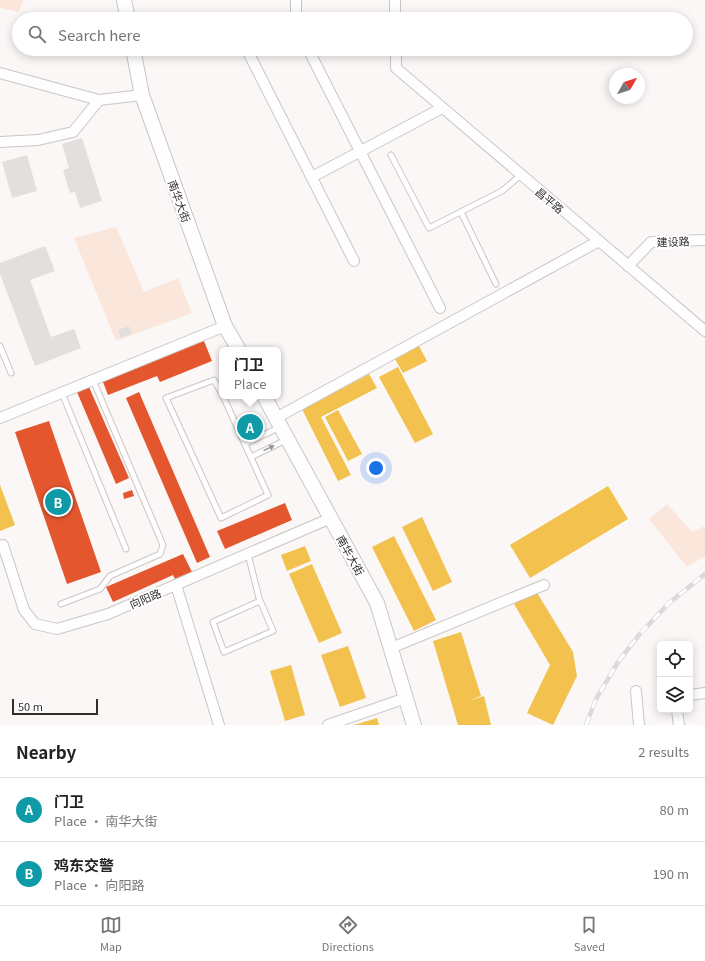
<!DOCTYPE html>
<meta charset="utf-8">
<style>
:root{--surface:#fff;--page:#f6f6f6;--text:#222;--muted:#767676;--line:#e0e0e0;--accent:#787473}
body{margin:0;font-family:Georgia,"Noto Sans SC",serif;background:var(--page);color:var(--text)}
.controls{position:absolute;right:12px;bottom:12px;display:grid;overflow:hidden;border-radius:6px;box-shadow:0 2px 10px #0003}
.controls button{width:36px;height:36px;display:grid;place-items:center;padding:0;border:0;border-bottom:1px solid var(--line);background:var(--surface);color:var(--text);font:20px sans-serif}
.compass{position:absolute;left:609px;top:68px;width:36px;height:36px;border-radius:50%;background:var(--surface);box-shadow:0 2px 10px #0003;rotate:51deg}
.scale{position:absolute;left:12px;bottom:10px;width:86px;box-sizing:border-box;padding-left:4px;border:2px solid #322e2d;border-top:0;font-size:11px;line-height:14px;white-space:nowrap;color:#322e2d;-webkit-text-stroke:3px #fff;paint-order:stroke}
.you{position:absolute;left:376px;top:468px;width:14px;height:14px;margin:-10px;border:3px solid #fff;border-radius:50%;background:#1a73e8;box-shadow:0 0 0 6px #1a73e833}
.badge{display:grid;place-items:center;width:26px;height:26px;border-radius:50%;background:var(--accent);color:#fff;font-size:13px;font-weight:700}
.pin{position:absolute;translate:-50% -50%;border:2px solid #fff;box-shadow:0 1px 4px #0006}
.popup{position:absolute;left:219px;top:347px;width:62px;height:52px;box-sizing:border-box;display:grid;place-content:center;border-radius:6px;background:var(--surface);filter:drop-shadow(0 1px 3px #0005);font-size:13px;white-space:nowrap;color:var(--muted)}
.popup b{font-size:15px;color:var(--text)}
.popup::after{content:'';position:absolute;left:50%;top:100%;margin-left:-8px;border:8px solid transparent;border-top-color:var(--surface)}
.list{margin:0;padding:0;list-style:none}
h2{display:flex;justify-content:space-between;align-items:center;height:52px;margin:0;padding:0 16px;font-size:17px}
h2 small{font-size:13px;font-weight:400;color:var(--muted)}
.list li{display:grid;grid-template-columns:26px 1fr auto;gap:12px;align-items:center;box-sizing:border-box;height:64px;padding:0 16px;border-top:1px solid var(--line)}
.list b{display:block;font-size:15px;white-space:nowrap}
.list p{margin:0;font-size:13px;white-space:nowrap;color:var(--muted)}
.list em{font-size:13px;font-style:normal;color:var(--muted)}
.icon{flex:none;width:22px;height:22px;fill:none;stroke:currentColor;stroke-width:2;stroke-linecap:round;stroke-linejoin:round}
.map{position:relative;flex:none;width:705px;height:725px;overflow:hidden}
.search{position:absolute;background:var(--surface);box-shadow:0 2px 10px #0003;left:12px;right:12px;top:12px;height:44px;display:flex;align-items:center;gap:10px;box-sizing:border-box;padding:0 14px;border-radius:22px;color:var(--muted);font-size:15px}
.sheet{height:180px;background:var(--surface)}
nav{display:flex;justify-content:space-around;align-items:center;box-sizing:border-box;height:56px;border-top:1px solid var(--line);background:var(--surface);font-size:11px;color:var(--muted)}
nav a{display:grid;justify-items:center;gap:2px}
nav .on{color:var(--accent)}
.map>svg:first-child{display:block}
.green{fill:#fbe6dc}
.homes{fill:#f2c14e}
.shops{fill:#e4572e}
.building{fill:#e3dfdf}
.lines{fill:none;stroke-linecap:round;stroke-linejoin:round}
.lane-casing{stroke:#cac6c4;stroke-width:7}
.street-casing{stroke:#cac6c4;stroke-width:12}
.secondary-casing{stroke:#cac6c4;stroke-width:16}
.lane{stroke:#fefefe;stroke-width:5}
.street{stroke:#fefefe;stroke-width:10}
.secondary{stroke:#fefefe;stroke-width:14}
.rail-casing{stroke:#dbd9d9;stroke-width:4.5}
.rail{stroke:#fff;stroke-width:3;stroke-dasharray:9;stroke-linecap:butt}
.oneway{fill:#989696}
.labels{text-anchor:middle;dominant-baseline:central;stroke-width:4;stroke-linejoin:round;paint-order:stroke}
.street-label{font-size:11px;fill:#322e2d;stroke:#fff}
</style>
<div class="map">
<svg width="705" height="725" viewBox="0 0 705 725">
<rect width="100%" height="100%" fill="#fbf7f6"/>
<!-- green -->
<g class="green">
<path d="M0 0H23L19 12 0 8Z"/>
<path d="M116 227 144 292 178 278 192 313 116 341 74 238Z"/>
<path d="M667 504 692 532 705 526V556L687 567 649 519Z"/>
</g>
<!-- homes -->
<g class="homes">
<path d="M419 346 427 361 403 373 395 359Z"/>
<path d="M398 367 433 434 415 443 379 377Z"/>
<path d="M369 374 377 388 321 417 351 475 338 481 302 409 315 403 314 401 343 387V388Z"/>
<path d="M338 410 362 454 348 461 325 417Z"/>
<path d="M0 485 15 525 0 531Z"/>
<path d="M608 486 628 519 530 578 510 545Z"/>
<path d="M422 517 452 582 433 591 402 527Z"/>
<path d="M394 536 436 620 414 631 372 547Z"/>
<path d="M305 546 311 561 287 571 281 555Z"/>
<path d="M312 564 342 633 319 643 289 574Z"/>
<path d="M536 591 573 652 577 676 553 725 527 713 550 665 514 604Z"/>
<path d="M461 632 481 696 468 701 484 696 491 725H458L433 641Z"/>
<path d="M348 646 366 698 340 707 321 655Z"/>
<path d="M291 665 305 715 285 721 270 671Z"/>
<path d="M377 718 379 725H354Z"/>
</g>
<!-- shops -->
<g class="shops">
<path d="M204 341 212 361 160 382 157 376 108 395 103 382Z"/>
<path d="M89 387 129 478 116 484 77 392Z"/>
<path d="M139 392 210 557 197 563 126 398Z"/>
<path d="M251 419 257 432 250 435 244 423Z"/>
<path d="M49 421 101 572 67 584 15 432Z"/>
<path d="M132 490 134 496 124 499 123 493Z"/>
<path d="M285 503 292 520 225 549 217 531Z"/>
<path d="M183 554 192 572 175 579 173 575 113 602 106 587Z"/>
</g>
<!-- building -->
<g class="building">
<path d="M82 138 102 201 80 208 75 192 70 193 63 170 69 168 62 144Z"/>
<path d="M27 155 37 191 12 198 2 162Z"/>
<path d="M45 246 55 271 30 280 51 337 74 329 81 348 35 366 0 274V263Z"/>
<path d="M129 326 132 334 121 338 118 330Z"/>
</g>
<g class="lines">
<!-- lane casing -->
<g class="lane-casing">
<g id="lane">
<path d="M391 155 429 228 502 191 521 175"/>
<path d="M461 212 496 284"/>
<path d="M0 346 11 373"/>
<path d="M62 393 126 549"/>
<path d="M222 394 214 380 166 398 221 518 268 495 223 396"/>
<path d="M245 444 280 427"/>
<path d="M251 457 286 440"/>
<path d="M248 554 259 598 273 631 224 652 213 622 260 601"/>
<path d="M61 604 100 589 110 576 160 554 163 545 93 380"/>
</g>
</g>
<!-- street casing -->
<g class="street-casing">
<g id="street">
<path d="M395 0V19"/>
<path d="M296 19V0"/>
<path d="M254 49 248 52 354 261"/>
<path d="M308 49 440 308"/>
<path d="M396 49V68L705 331"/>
<path d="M0 73 99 100 142 95"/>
<path d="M0 142 38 140 73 132 99 100"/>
<path d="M312 177 442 108"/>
<path d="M628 266 651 242 705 240"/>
<path d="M0 418 225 326"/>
<path d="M276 418 599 241"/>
<path d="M3 545 24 610 35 624 57 629 108 614 331 518"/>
<path d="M176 585 219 725"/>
<path d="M391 648 544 585"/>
<path d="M636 691 639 725"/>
<path d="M690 695 705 693"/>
<path d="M677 710 679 725"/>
<path d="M328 725 406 698"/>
</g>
</g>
<!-- secondary casing -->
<g class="secondary-casing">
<g id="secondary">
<path d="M124 0 128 19"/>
<path d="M133 49 142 95 225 326 239 350"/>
<path d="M264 396 377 603 414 725"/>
</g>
</g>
<!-- lane -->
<use href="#lane" class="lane"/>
<!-- street -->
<use href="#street" class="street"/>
<!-- secondary -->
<use href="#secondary" class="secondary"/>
<!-- rail casing -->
<g class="rail-casing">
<path id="rail" d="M586 725 596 699 618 662 639 635 669 603 705 574"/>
</g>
<!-- rail -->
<use href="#rail" class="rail"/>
</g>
<!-- one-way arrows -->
<defs><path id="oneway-solid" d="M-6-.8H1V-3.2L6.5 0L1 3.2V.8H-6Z"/></defs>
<use class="oneway" href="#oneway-solid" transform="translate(269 448) rotate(-26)"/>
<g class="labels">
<!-- street labels -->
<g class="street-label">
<text transform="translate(550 200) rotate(40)">昌平路</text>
<text transform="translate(180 201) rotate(70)">南华大街</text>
<text transform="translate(673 241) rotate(-2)">建设路</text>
<text transform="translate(351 555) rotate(61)">南华大街</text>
<text transform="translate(145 598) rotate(-23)">向阳路</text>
</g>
</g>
</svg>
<div class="controls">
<button><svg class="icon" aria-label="locate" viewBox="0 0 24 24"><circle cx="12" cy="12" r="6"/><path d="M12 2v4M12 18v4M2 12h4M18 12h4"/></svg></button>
<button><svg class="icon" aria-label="layers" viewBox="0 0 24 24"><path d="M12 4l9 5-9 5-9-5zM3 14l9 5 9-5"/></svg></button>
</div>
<svg class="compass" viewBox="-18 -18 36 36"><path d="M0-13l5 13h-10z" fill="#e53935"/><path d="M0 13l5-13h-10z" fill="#767676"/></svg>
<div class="scale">50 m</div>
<div class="you"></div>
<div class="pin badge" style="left:250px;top:427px;background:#0f9aa8">A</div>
<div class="popup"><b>门卫</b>Place</div>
<div class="pin badge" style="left:58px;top:502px;background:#0f9aa8">B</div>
<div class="search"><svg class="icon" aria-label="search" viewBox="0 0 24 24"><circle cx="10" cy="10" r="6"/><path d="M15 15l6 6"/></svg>Search here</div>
</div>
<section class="sheet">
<h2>Nearby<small>2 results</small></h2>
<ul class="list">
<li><span class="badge" style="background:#0f9aa8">A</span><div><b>门卫</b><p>Place · 南华大街</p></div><em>80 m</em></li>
<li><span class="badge" style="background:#0f9aa8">B</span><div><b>鸡东交警</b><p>Place · 向阳路</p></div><em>190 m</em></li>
</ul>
</section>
<nav>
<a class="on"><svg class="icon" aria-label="map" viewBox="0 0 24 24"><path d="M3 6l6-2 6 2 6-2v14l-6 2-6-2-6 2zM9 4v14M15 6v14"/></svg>Map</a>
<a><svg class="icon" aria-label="directions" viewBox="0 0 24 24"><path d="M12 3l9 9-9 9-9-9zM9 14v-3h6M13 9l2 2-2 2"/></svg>Directions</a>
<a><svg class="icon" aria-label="saved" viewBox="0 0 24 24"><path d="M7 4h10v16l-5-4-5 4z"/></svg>Saved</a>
</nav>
